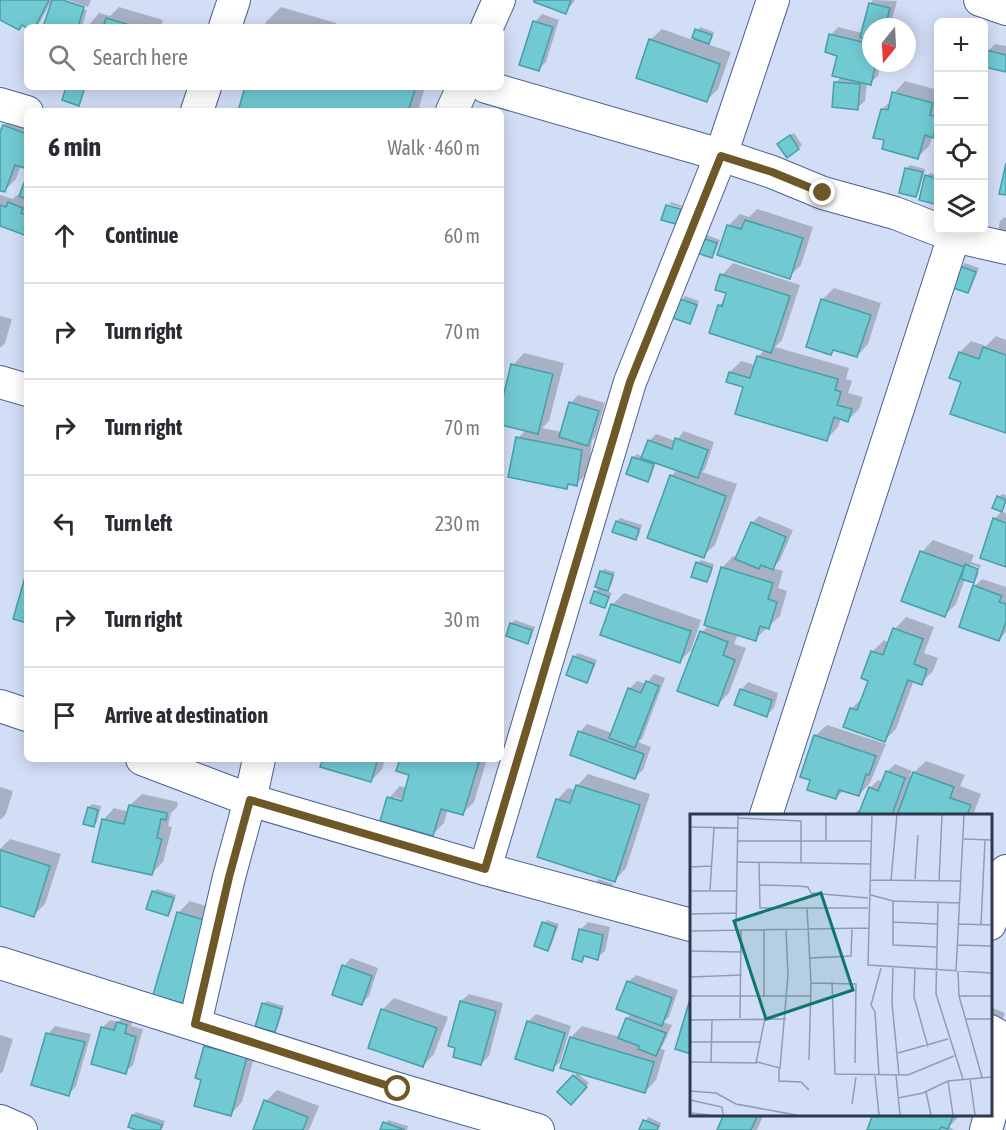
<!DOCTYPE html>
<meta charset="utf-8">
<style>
:root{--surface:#fff;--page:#f7f7f7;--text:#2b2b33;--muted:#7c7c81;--line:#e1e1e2}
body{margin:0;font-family:"Asap Condensed",sans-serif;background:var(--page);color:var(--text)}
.controls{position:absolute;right:18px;top:18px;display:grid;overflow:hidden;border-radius:9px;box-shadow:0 3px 15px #0003}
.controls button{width:54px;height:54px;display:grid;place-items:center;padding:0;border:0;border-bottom:2px solid var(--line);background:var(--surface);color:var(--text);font:30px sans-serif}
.compass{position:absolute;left:862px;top:18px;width:54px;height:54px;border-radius:50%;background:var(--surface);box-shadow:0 3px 15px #0003;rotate:198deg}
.stop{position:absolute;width:18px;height:18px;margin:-14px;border:4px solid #6f5828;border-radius:50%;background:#fff}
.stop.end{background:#6f5828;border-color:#fff;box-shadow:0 2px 6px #0008}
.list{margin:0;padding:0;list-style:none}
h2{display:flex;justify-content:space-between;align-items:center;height:78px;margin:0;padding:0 24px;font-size:26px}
h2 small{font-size:20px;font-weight:400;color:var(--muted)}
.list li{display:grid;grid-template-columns:39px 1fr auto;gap:18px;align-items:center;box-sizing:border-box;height:96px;padding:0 24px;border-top:2px solid var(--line)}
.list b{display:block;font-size:22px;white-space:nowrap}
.list em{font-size:20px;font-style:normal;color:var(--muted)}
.icon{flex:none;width:33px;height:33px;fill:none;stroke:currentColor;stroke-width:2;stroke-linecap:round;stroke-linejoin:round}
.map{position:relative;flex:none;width:1006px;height:1130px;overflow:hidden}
.search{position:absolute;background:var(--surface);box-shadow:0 3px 15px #0003;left:24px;top:24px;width:480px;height:66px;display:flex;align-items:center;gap:15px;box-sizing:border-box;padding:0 21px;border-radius:9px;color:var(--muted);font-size:22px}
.panel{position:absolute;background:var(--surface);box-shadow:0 3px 15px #0003;left:24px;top:108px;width:480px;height:654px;border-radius:9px}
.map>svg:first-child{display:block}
.shadow{fill:#0003;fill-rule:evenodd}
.building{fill:#71c9d2;stroke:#459fa8;stroke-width:1.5}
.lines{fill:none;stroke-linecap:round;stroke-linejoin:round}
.minor-casing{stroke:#4a6294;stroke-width:34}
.minor{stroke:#fff;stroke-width:32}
.route{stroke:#6f5828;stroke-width:8}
.inset-road{fill:none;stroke:#909cb3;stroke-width:1.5}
.view{fill:#0f766e;fill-opacity:0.15;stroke:#0f766e;stroke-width:3}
.inset-edge{fill:none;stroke:#2d394f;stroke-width:3}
</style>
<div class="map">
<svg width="1006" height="1130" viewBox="0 0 1006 1130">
<rect width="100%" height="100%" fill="#d2def6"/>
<!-- shadow -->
<g class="shadow">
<path d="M2 0H59L87 10 82 27H44L52 2H51L40 22 35 27 23 24 19 29 0 19Z"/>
<path d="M68 0H91L88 7Z"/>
<path d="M536 0H575L566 12Z"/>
<path d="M873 0 897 1 890 27H871V63H881L878 76 870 83H867L865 101 857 108 835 83 842 76 838 54 831 35 838 27 862 33 870 4Z"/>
<path d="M119 7 163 20 161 27H87L99 13 110 16Z"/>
<path d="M281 7 336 23 335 27H265L266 22Z"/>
<path d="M542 14 559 20 546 62 539 69 535 22Z"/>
<path d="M700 27 714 32 712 39 707 44 731 52 718 89 707 100 650 40 662 29 693 40Z"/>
<path d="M995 44 1006 46V71L984 66 988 51Z"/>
<path d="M905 81 938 90V130L932 137 929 146 918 157 886 139 882 109 892 100 894 93Z"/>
<path d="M247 87H425L418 111H239Z"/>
<path d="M15 114 27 118V168L21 165 16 179 4 191 0 189V136L4 125Z"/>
<path d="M794 133 802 145 798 148 783 140Z"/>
<path d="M910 165 925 169 919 192 916 196 907 168Z"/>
<path d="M930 173 938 175V203L921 199 927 176Z"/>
<path d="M27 179V234L0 225V195L13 199 17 195 20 197Z"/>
<path d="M671 202 683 206 682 208 669 204Z"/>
<path d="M757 209 813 227 801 265 789 277 728 226 740 214 749 217Z"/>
<path d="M1004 217 1006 218V236L997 234 1000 221Z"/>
<path d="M704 234 720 240 715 253 712 257 696 251Z"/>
<path d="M733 263 800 285 782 340 775 347 849 368 846 379 852 381 848 393 863 397 859 409 848 420 841 418 838 427 827 439 745 386 730 372 741 361 755 365 758 357 765 349 719 306 726 299 728 292 722 275Z"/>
<path d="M965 263 979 268 971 288 968 291 955 287 962 267Z"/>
<path d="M834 288 881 303 868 344 857 356 835 349 830 354 822 300Z"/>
<path d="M685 296 699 301 693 319 690 323 675 317 682 300Z"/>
<path d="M0 316 12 319 5 343 0 348Z"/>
<path d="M996 336 1006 340V432L963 381 960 352 971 341 986 346Z"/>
<path d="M524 353 564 363 549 421 542 428 562 432 571 403 578 395 605 403 595 437 592 440 588 473 576 484 570 483 567 487 518 438 526 430 501 423V411L513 365Z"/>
<path d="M684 431 714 442 705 469 702 472 737 484 715 545 703 556 671 476 678 469 656 462 651 477 647 480 633 458 637 454 643 457 649 441 656 434 676 441Z"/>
<path d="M1002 494 1006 495V503L1001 510 999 497Z"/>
<path d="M1001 512 1006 513V565L994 519Z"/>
<path d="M759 516 793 530 780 560 773 568 783 571 778 588 787 591 780 616 755 639 738 634 734 644 746 648 729 693 717 705 702 632 709 625 722 568 733 556 737 558 752 523Z"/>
<path d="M620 518 642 525 639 535 636 538 617 522Z"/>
<path d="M933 540 974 555 971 562 981 565 980 568 970 564V568L979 571 977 578 973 582 965 579 956 604 944 616 922 552Z"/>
<path d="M701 560 714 564 710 577 706 581 698 563Z"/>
<path d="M604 569 615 572 611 586 606 591 612 593 605 607 595 592 600 587 601 572Z"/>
<path d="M982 579 1006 587V632L999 640 975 586Z"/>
<path d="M624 593 701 620 691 650 680 661 612 605Z"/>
<path d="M906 617 934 627 924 653 938 658 933 671 921 683 914 680 896 729 885 740 845 726 852 708 864 696 870 680 872 652 884 640 889 643 895 629Z"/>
<path d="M515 620 535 627 531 639 527 642 508 635 512 623Z"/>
<path d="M578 653 597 660 590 678 587 681 568 674 575 656Z"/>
<path d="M654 674 665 678 642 739 638 742 651 747 643 770 635 777 580 732 587 724 612 733 629 689 637 681 646 684Z"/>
<path d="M748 682 778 693 774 708 766 715 741 690Z"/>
<path d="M827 725 886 744 870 783 859 795 844 790 836 798 812 779 815 736Z"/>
<path d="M324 759H385L382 769 371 781Z"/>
<path d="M401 759H487L474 802 463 813 448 809 444 823 432 835 389 798 400 786 407 788 411 774ZM394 797 409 802 394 800Z"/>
<path d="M926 761 965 775 960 786 981 794 973 815H853L858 810 861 811 870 788 878 780 883 783 887 772 895 764 912 771 909 777Z"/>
<path d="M588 774 650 794 626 868 614 881 599 877 601 876 557 800 568 788 575 790 577 786Z"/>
<path d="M0 787 13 791 6 814 0 820Z"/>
<path d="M142 794 178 802 177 807 171 813 168 826 172 827 163 862 151 874 103 820 114 808 129 812 130 805Z"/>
<path d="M92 804 101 806 97 822 94 825 89 808Z"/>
<path d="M10 839 61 854 45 904 34 915 0 905V849Z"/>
<path d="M598 879 613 884 611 893 594 892Z"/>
<path d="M157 889 176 895 171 911 168 914 153 892Z"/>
<path d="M190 901 219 910 195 990 178 913Z"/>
<path d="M547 920 559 924 551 946 548 950 544 923Z"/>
<path d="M588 922 610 927 605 951 597 958 586 955 582 960 580 930Z"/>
<path d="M351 958 378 968 369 996 361 1004 344 966Z"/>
<path d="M636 975 678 990 669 1017 663 1022 672 1025 661 1049 665 1050 656 1080 645 1092 571 1037 582 1026 620 1037 627 1018 632 1013 628 982Z"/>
<path d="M469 994 503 1003 489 1056 481 1064 461 1001Z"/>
<path d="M394 998 448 1017 434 1054 423 1066 382 1010Z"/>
<path d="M267 1001 284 1006 278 1027 274 1031 263 1004Z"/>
<path d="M990 1007 1005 1013 1002 1021H990Z"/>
<path d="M536 1014 571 1026 560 1062 552 1069 528 1022Z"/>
<path d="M126 1015 134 1018 131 1026 143 1029 133 1065 125 1072 102 1028 110 1020 118 1022Z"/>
<path d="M55 1026 91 1034 76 1086 69 1094 48 1034Z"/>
<path d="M0 1035 13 1039 3 1071 0 1074Z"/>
<path d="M217 1035 257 1046 242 1102 231 1114 203 1079 205 1046Z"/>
<path d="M577 1073 589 1083 571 1103 559 1092Z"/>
<path d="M277 1090 319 1106 309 1130H255L266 1101Z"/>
<path d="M136 1112 165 1121 162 1130H141L133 1115Z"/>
<path d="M726 1114H764L757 1130H719Z"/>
<path d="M874 1114H961L949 1127 955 1130H868Z"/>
<path d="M648 1117 661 1123 658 1130H641Z"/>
<path d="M388 1120 408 1126 407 1130H382Z"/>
</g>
<!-- building -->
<g class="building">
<path d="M0 0H49L35 27 27 28 22 25 19 30 0 20Z"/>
<path d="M52 0H63L84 7 78 27H43Z"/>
<path d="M534 0H571L566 14 534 2Z"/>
<path d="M869 3 890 8 885 27H871V40L860 37Z"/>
<path d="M106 18 136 27H103Z"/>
<path d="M533 21 553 27 539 71 519 65Z"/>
<path d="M695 29 712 35 709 44 692 38Z"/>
<path d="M829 34 871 44V63H876L871 85 832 76 837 56 825 52Z"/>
<path d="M649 39 720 64 707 102 636 78Z"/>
<path d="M986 50 1006 55V72L984 67Z"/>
<path d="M834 82 860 84 858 110 832 107Z"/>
<path d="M66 87H85L79 106 62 100Z"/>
<path d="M245 87H416L408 111H238Z"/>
<path d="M892 92 933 103 930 115 938 117 933 138 925 135 918 159 882 149 884 140 873 138 881 109 888 110Z"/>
<path d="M3 125 27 134V169L15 165 5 192 0 191V132Z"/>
<path d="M790 135 799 149 787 158 777 144Z"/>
<path d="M1006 163V195L999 194Z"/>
<path d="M905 168 923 172 916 197 899 193Z"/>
<path d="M27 175V199L19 196Z"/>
<path d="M925 175 938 179V205L919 200Z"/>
<path d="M8 202 23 208 21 213 27 215V236L0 226V205L6 207Z"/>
<path d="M666 205 681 209 676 224 661 220Z"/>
<path d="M745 220 803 238 790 279 717 255 727 225 741 229Z"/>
<path d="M699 237 717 243 712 258 694 252Z"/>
<path d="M960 266 976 272 968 293 953 288Z"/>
<path d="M720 274 790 296 771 353 709 333 718 305 722 306 726 293 715 290Z"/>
<path d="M680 299 697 305 690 324 673 318Z"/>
<path d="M821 299 871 315 857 357 833 350 831 355 806 347Z"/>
<path d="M983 347 1006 355V433L950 414 961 382 949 378 959 352 979 359Z"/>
<path d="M757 356 838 379 835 390 841 392 837 405 852 409 848 422 834 417 827 441 735 414 743 387 726 382 729 372 750 378Z"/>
<path d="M511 364 553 374 538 434 501 425V405Z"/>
<path d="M569 402 599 411 588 446 559 437Z"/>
<path d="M516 437 582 450 577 486 568 484 567 489 508 477Z"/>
<path d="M675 438 708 450 698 478 641 458 648 440 672 449Z"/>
<path d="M632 457 654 464 648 482 626 474Z"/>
<path d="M670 475 726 496 704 558 647 538Z"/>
<path d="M997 496 1006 500 1002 512 992 508Z"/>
<path d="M993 518 1006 523V567L980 558Z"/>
<path d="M616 521 639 529 636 540 612 532Z"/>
<path d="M751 522 786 537 773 570 761 565 759 569 735 559Z"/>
<path d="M920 551 964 567 945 617 901 601Z"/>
<path d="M696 562 712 568 707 582 691 577Z"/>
<path d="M965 564 978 569 974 583 961 579Z"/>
<path d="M721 567 773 583 768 599 777 602 769 629 760 626 756 641 704 625Z"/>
<path d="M27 570V623L13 619Z"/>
<path d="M600 571 613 575 608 591 595 587Z"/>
<path d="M973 585 1002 596 999 602 1006 604V622L999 641 959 627Z"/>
<path d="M594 591 609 597 605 608 590 603Z"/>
<path d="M611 604 691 631 680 663 600 635Z"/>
<path d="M510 623 532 630 528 644 506 636Z"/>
<path d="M893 628 923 639 914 664 927 669 922 685 908 680 885 742 843 727 850 708 857 710 868 681 861 678 871 651 883 655Z"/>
<path d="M700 631 728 642 723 655 735 660 718 706 677 691Z"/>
<path d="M573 656 594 664 587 683 566 675Z"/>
<path d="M646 681 659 686 635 748 609 738 628 688 641 693Z"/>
<path d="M740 689 772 700 767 717 734 705Z"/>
<path d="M578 731 644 754 635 779 570 755Z"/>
<path d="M814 735 876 756 869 775 866 774 859 796 839 790 836 799 807 790 810 780 800 777Z"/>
<path d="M323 759H378L371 782 320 767Z"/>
<path d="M400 759H467L479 762 463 815 441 809 433 836 380 821 387 797 402 801 409 775 396 771Z"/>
<path d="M886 771 905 778 892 815H858L869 787 878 791Z"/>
<path d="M913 772 954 787 950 798 971 805 967 815H897Z"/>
<path d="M576 785 640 805 615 882 537 857 556 799 570 803Z"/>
<path d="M129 805 167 813 166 820 161 819 157 838 162 839 152 875 92 862 102 819 124 824Z"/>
<path d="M88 807 98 810 94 827 83 824Z"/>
<path d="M0 850 50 866 34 917 0 906Z"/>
<path d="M152 891 174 898 168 916 146 909Z"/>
<path d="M177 912 208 921 184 1004 153 995Z"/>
<path d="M542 922 556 927 548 951 534 946Z"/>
<path d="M579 929 603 935 598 960 584 956 582 962 572 959Z"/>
<path d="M342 965 372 976 362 1005 332 995Z"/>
<path d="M627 981 672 998 662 1026 616 1009Z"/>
<path d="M691 996V1054L675 1049Z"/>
<path d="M460 1001 496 1011 481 1065 453 1057 455 1048 448 1046Z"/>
<path d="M262 1003 282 1009 275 1032 255 1027Z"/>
<path d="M381 1009 437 1028 423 1067 368 1048Z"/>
<path d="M626 1018 666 1033 656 1056 638 1049 639 1046 618 1038Z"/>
<path d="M527 1021 565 1033 553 1071 515 1059Z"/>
<path d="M117 1022 127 1025 125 1033 136 1037 126 1074 91 1064 101 1027 114 1030Z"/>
<path d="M46 1033 85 1042 69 1096 31 1085Z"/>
<path d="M570 1037 654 1062 645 1093 560 1068Z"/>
<path d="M204 1046 247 1057 231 1116 194 1106 201 1080 195 1078Z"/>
<path d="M573 1075 587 1087 571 1105 557 1092Z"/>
<path d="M264 1100 308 1117 303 1130H253Z"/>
<path d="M724 1114H758L751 1130H717Z"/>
<path d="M873 1114H946L953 1116 948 1129 941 1127 940 1130H867Z"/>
<path d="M132 1115 162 1125 160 1130H136L128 1127Z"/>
<path d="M643 1120 659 1126 657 1130H639Z"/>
<path d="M383 1122 405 1130H380Z"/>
</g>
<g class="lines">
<!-- minor casing -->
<g class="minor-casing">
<g id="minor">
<path d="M980 0 1006 9"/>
<path d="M225 27 234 0"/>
<path d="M487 27 499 0"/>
<path d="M486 87 721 155 772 172 823 193 895 213 954 236 1006 248"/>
<path d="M0 104 27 112"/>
<path d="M197 111 205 87"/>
<path d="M452 111 463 87"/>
<path d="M0 382 27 390"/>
<path d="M0 706 27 715"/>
<path d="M142 759 250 800 485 869 691 925"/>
<path d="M766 815 954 236"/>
<path d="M485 869 630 382 721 155 773 0"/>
<path d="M990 924 1006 871"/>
<path d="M0 963 398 1089 538 1130"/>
<path d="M195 1024 229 877 250 800 259 759"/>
<path d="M990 1031 1006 1040"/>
<path d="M0 1121 21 1130"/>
<path d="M986 1130 1006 1058"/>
</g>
</g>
<!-- minor -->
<use href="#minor" class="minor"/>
</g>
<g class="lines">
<!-- route -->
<path class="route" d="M398 1089 195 1024 229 877 250 800 485 869 630 382 721 156 772 172 823 193"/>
</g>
<!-- overview -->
<g transform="translate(690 814)">
<rect width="302" height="302" fill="#d2def6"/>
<path class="inset-road" d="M182 1 178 151 301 159M48 4 111 7V50M0 13 48 14M274 25 301 26M136 26V1M48 27H182M48 48 181 50M69 48 70 94H178M0 53 21 52M225 65 228 21M180 66 271 67M201 66 207 1M249 67 252 1M69 71 108 72 118 73 121 79 178 84M20 76 24 14M0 77H47M181 81 203 87 270 89M203 87V131L247 133M248 89 246 180 273 265M117 94 121 169 119 246M0 100 46 99M203 108 247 110M269 110 301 111M291 111 295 26M46 115 48 1M74 116V183M0 117 179 114M268 131 301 132M0 137 52 138M120 144 161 142 162 115M203 154 202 189 209 261M225 155 224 183 238 233M266 157 274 1M268 157 269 182 292 263M0 163 52 161M142 168 145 260 218 261 264 242M121 169 166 170 165 249M0 182H120M269 182H301M50 204 51 116M275 205H301M0 206 96 205M0 228H71M208 239 258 225M0 248 66 249 75 204M67 248 90 254 98 161 96 115M21 249 22 206M89 255V267L111 268 119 276M189 261 185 198 181 191 191 154M206 261 210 301M185 262 189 301M280 265 285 301M258 267 263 301M0 277 26 279 46 290 106 301M236 278 241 301M208 284 233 279 258 267 301 263M0 286 32 293 33 301M162 290 166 263M0 299 20 301"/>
<path class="view" d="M131 79 163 176 76 205 44 107Z"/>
<rect width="302" height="302" class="inset-edge"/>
</g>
</svg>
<div class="controls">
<button>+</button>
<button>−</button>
<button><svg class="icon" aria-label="locate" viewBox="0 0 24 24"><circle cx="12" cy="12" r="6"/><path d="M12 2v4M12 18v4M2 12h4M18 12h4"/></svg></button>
<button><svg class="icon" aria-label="layers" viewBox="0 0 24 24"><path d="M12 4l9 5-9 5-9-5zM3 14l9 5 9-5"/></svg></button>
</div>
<svg class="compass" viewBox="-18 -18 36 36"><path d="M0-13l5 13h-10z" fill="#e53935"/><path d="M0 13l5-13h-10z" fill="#7c7c81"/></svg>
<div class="stop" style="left:398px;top:1089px"></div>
<div class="stop end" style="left:823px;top:193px"></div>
<div class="search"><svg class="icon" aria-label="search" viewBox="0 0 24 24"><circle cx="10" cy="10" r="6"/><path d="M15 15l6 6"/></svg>Search here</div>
<section class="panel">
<h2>6 min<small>Walk · 460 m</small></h2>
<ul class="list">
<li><svg class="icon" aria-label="ahead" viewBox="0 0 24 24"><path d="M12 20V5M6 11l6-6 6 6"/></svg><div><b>Continue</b></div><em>60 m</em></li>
<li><svg class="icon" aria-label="right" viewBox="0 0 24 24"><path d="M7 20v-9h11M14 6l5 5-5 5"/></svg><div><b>Turn right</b></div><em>70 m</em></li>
<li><svg class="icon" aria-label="right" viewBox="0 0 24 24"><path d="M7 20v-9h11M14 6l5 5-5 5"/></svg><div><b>Turn right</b></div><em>70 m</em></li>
<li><svg class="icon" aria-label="left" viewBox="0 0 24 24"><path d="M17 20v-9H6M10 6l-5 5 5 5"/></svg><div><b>Turn left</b></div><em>230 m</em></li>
<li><svg class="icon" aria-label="right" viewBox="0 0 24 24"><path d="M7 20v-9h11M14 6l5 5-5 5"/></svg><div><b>Turn right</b></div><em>30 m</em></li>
<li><svg class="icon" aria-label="arrive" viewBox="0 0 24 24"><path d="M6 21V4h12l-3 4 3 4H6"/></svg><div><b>Arrive at destination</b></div></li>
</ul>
</section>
</div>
